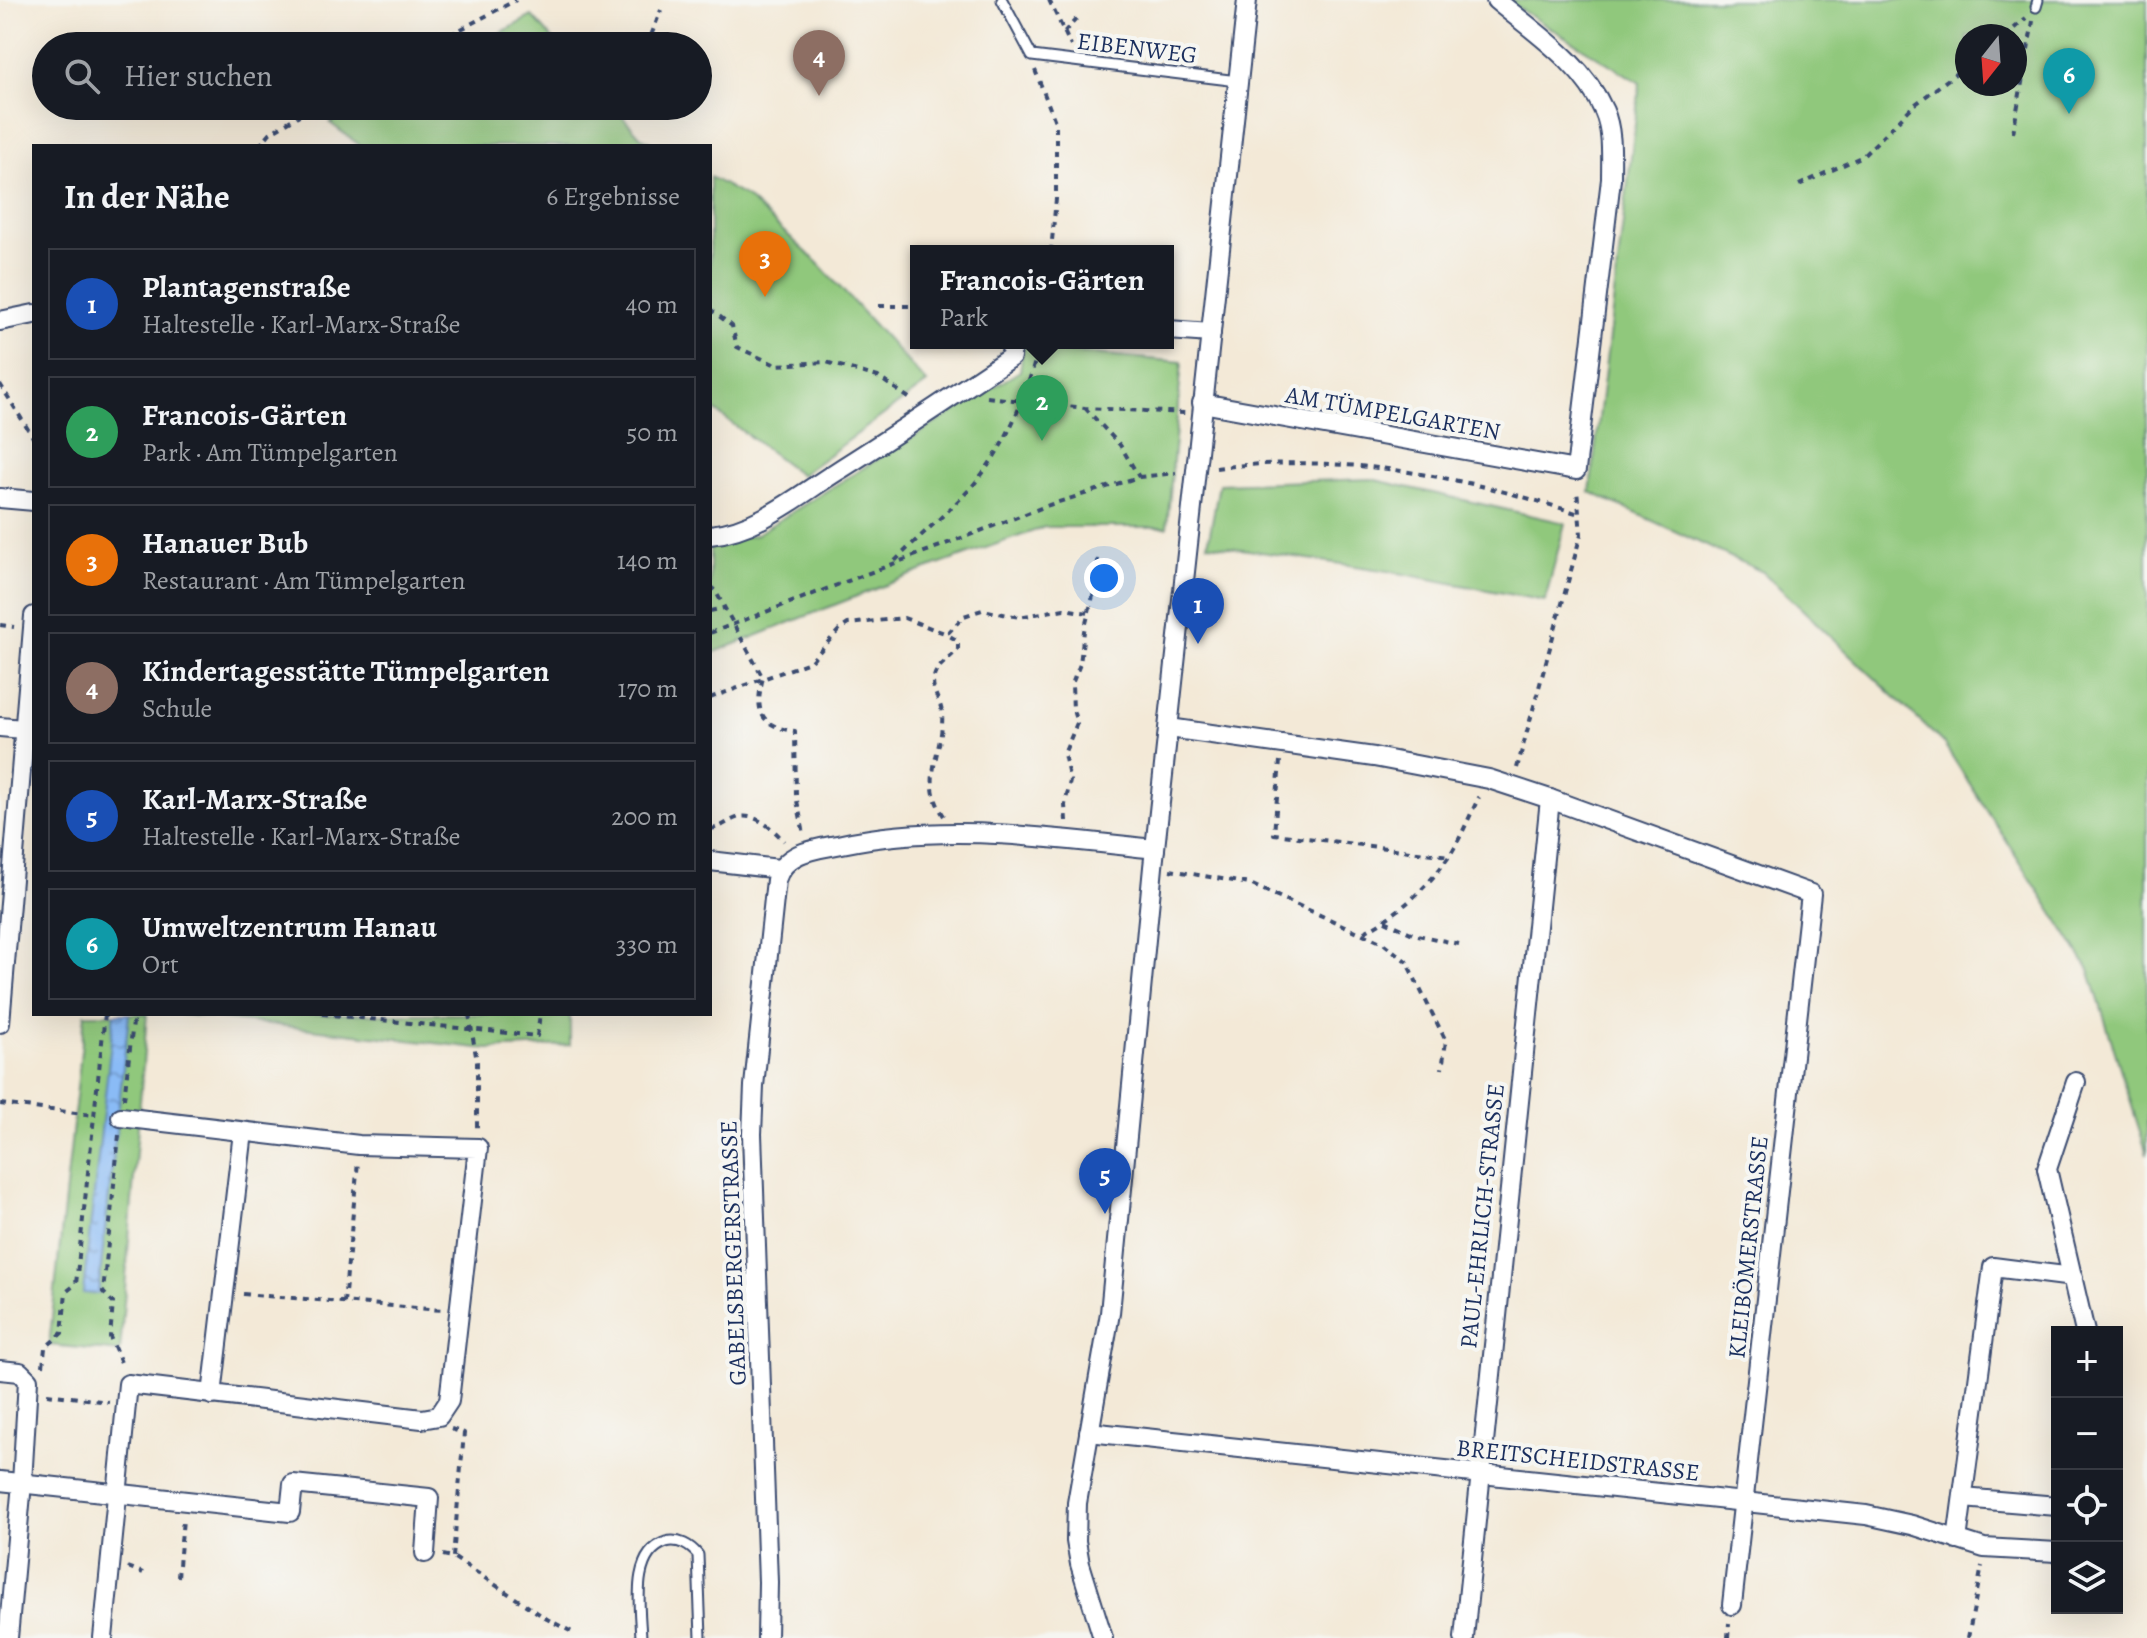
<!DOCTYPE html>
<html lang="de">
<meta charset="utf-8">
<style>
:root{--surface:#171b24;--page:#20242c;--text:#f1f3f6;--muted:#9ea1a6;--line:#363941;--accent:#7c3aed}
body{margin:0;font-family:Alegreya,serif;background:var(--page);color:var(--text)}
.controls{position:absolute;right:24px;bottom:24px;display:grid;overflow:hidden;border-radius:0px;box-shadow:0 8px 32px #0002}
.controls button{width:72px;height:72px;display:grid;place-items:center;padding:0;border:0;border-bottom:2px solid var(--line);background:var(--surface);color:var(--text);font:40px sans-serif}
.compass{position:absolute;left:1955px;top:24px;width:72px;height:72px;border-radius:50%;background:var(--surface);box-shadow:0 8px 32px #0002;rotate:197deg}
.you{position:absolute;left:1104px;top:578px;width:28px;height:28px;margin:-20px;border:6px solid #fff;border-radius:50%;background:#1a73e8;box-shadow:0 0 0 12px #1a73e833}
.badge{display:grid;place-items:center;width:52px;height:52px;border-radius:50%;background:var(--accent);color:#fff;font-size:26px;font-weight:700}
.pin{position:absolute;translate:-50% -66px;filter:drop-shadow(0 2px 4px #0008)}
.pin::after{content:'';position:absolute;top:42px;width:28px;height:24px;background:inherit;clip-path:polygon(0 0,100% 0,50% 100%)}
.popup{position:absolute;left:910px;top:245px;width:264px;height:104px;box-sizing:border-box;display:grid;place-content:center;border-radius:0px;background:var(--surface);filter:drop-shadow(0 2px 6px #0005);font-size:26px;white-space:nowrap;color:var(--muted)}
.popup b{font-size:30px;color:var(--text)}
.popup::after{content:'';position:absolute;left:50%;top:100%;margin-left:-16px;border:16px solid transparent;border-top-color:var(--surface)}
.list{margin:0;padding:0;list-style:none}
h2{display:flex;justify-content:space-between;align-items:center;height:104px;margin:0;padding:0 32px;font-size:34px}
h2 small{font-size:26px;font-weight:400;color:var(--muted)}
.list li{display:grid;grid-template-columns:52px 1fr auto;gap:24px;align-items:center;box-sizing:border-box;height:112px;margin:0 16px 16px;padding:0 16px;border:2px solid var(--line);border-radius:0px}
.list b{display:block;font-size:30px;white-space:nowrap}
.list p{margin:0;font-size:26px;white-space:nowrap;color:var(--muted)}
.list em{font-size:26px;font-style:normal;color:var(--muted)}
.icon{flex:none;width:44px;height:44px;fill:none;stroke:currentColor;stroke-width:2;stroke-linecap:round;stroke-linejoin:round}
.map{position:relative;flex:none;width:2147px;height:1638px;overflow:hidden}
.search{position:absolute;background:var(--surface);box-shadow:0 8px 32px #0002;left:32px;top:32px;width:680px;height:88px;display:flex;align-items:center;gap:20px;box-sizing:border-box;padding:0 28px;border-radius:44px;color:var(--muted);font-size:30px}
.panel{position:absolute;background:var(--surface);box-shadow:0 8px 32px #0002;left:32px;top:144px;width:680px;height:872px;border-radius:0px}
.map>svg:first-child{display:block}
.green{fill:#90c87b;stroke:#567c6c;stroke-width:2;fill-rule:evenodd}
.water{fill:url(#water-ripples);stroke:#5275aa;stroke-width:2}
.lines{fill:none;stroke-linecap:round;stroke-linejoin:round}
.service-casing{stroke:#3b4b70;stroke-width:13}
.minor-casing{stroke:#3b4b70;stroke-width:22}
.path{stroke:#3b4b70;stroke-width:4;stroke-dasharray:6 6;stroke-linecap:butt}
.service{stroke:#fff;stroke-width:9}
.minor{stroke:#fff;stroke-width:18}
.labels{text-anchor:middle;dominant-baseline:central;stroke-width:8;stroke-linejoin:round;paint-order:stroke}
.street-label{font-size:24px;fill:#1b2f5e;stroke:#f6f6f2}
</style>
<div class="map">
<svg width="2147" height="1638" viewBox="0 0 2147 1638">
<defs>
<pattern id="water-ripples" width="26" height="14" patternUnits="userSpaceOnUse" patternTransform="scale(2)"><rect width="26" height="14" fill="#8abbf6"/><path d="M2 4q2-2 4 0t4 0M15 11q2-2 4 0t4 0" fill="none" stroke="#7098ca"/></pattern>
</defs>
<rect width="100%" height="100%" fill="#f6f6f2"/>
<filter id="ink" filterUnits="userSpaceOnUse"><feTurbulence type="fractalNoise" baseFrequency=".0125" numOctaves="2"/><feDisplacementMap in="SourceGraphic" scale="16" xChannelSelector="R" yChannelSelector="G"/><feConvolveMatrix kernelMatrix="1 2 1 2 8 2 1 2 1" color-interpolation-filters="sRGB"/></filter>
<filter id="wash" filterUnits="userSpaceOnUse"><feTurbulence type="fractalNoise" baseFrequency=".006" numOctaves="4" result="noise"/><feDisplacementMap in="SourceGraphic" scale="32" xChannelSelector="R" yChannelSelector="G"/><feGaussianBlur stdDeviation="1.8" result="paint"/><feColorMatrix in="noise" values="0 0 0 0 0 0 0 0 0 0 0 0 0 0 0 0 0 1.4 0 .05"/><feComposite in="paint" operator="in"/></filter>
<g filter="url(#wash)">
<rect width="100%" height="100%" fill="#f3e9d7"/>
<!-- green -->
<g class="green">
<path d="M1505 0H2147V1154L2089 969 1944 744 1763 572 1590 492 1640 83ZM1967 36H2015V84H1967Z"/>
<path d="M532 16 559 46H476Z"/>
<path d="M363 106H613L641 137 656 146H361L330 123Z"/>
<path d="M710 177 746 197 815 260 927 383 801 475 710 407Z"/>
<path d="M1024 343H1051V350L1182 362 1167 527H1045L921 571 710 654V544L755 535 1020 371Z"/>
<path d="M1371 479 1565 523 1545 601 1388 571 1208 544 1219 484Z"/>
<path d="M85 1014H147L120 1352 49 1345Z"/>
<path d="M180 1014H570V1045L487 1049Z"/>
</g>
<!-- water -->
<path class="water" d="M114 1014H129L98 1294 83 1293Z"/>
</g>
<g filter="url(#ink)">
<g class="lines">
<!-- service casing -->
<g class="service-casing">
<g id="service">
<path d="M1002 0 1032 56 1238 81"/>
<path d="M2036 7 2038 0"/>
<path d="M641 1638C640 1609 630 1554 666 1542 678 1538 691 1546 698 1555L701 1638"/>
</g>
</g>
<!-- minor casing -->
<g class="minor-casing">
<g id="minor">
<path d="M0 321 34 314"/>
<path d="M1168 330 1211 333"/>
<path d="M1202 403 1576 470 1611 179C1611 157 1613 131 1604 111 1583 63 1534 32 1496 0"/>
<path d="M0 498 34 501"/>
<path d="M710 535C756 531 798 496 836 472 895 435 953 396 1011 357L1012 343"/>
<path d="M0 727 23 729"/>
<path d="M1169 728 1374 757 1489 779 1550 799 1811 894 1732 1605"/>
<path d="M710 861 779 869"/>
<path d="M0 1023 34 616"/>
<path d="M2076 1082 2047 1169 2085 1332"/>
<path d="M0 1370 20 1372 28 1380 22 1483 8 1638"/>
<path d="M212 1395 243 1132"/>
<path d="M1089 1432 1866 1515 1912 1525 1984 1548 2057 1552"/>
<path d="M0 1481 290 1512 293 1484 429 1498 425 1553"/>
<path d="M1963 1498 2057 1506"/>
<path d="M1957 1540 1993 1267 2073 1277"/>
<path d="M103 1638 128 1384 422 1419 439 1416 449 1401 478 1148 359 1145 121 1117"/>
<path d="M767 1638 768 1582 752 1134 754 1086 776 880C785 851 816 849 842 844 947 822 1050 838 1155 849"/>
<path d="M1103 1638 1080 1564 1076 1541 1077 1503 1110 1313 1153 867 1247 0"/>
<path d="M1464 1638 1550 799"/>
</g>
</g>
<!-- path -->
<g class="path">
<path d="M1049 0 1071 46"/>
<path d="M2144 0H2147"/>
<path d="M1064 32 1080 15"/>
<path d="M2005 36 2026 18"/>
<path d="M429 46 516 0"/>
<path d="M647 46 661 10"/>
<path d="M1035 70 1056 124V199L1051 251"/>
<path d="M2013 133 2033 21"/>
<path d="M259 146 270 133 314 106"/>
<path d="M1799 185 1863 156 1913 106 1967 65"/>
<path d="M879 306H916"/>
<path d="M710 309 732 326 737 347 776 365 826 362 878 377 912 400"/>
<path d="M0 384 34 439"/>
<path d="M987 397 1085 408 1185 413"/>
<path d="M1085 408 1120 445 1139 477"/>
<path d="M1216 468C1341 453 1461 475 1579 514"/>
<path d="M895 561C918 537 944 516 967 492 1006 450 1026 397 1040 343"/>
<path d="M710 586 716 592 763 678C754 710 760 727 795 731L796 796 804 834"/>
<path d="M710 611 724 608"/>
<path d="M0 625 14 627"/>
<path d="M710 633 1049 505 1139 477 1176 473"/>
<path d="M710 698 810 662 839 630 848 624 904 618 947 634 964 616 982 610 1019 617 1064 609 1089 613"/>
<path d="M1280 761 1274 834 1449 856"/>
<path d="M1517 768 1581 534 1577 490"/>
<path d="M944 816C918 778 945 751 942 713 941 700 930 691 934 677 936 666 951 658 958 649V641L948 635"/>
<path d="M1066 821 1065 805 1070 781 1064 754 1077 723 1073 710 1072 684 1080 664 1084 631 1096 584 1098 558"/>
<path d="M710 829C720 828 725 823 734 819 753 810 772 828 784 841"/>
<path d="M1170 870 1250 884 1383 943 1406 961 1446 1041 1442 1069"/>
<path d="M1385 921 1413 934 1459 944"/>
<path d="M1364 932C1397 915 1426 889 1448 858 1460 840 1469 817 1479 797"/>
<path d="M322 1014 537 1036 540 1014"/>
<path d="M469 1014 477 1062V1129"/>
<path d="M124 1099 134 1014"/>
<path d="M0 1104 93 1115"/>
<path d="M119 1135 103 1292 113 1303 110 1337 123 1367"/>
<path d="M243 1294 442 1310"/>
<path d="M344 1303 358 1162"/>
<path d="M43 1366 45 1348 62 1333 66 1292 76 1284 105 1014"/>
<path d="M47 1394 109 1402"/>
<path d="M451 1429 464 1433 453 1557"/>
<path d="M443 1555 453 1557 547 1619 572 1632"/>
<path d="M128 1567 143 1573"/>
<path d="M178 1577 183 1519"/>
<path d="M1728 1638 1729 1623"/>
<path d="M1968 1638 1982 1566"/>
</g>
<!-- service -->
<use href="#service" class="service"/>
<!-- minor -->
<use href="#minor" class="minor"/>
</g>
</g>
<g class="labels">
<!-- street labels -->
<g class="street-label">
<text transform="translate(1137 48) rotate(7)">EIBENWEG</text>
<text transform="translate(1393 413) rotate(10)">AM TÜMPELGARTEN</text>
<text transform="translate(1482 1216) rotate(-84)">PAUL-EHRLICH-STRASSE</text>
<text transform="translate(1748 1247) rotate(-84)">KLEIBÖMERSTRASSE</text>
<text transform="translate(733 1253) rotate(-92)">GABELSBERGERSTRASSE</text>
<text transform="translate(1578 1460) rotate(6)">BREITSCHEIDSTRASSE</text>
</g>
</g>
</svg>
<div class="controls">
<button>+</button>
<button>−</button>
<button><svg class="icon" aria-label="locate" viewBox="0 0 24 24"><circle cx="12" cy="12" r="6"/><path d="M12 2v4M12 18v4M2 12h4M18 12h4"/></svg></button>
<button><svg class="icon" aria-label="layers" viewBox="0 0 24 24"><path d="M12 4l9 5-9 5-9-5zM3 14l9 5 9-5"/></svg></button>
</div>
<svg class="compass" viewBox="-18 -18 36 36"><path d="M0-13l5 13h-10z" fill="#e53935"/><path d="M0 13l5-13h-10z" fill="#9ea1a6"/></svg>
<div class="you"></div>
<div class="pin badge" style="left:1198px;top:644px;background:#1a4fb4">1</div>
<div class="pin badge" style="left:1042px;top:441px;background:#2e9e5b">2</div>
<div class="popup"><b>Francois-Gärten</b>Park</div>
<div class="pin badge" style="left:765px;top:297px;background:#e8710a">3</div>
<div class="pin badge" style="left:819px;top:96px;background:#8d6e63">4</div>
<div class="pin badge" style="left:1105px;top:1214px;background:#1a4fb4">5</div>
<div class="pin badge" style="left:2069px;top:114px;background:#0f9aa8">6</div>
<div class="search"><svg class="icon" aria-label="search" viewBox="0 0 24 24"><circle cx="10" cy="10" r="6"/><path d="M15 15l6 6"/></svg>Hier suchen</div>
<section class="panel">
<h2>In der Nähe<small>6 Ergebnisse</small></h2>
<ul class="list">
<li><span class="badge" style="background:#1a4fb4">1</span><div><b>Plantagenstraße</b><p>Haltestelle · Karl-Marx-Straße</p></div><em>40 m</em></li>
<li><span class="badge" style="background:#2e9e5b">2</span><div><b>Francois-Gärten</b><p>Park · Am Tümpelgarten</p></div><em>50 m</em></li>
<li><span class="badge" style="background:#e8710a">3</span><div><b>Hanauer Bub</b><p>Restaurant · Am Tümpelgarten</p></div><em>140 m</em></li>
<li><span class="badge" style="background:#8d6e63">4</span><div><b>Kindertagesstätte Tümpelgarten</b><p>Schule</p></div><em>170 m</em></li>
<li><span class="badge" style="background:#1a4fb4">5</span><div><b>Karl-Marx-Straße</b><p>Haltestelle · Karl-Marx-Straße</p></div><em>200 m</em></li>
<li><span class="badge" style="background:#0f9aa8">6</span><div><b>Umweltzentrum Hanau</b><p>Ort</p></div><em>330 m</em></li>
</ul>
</section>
</div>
